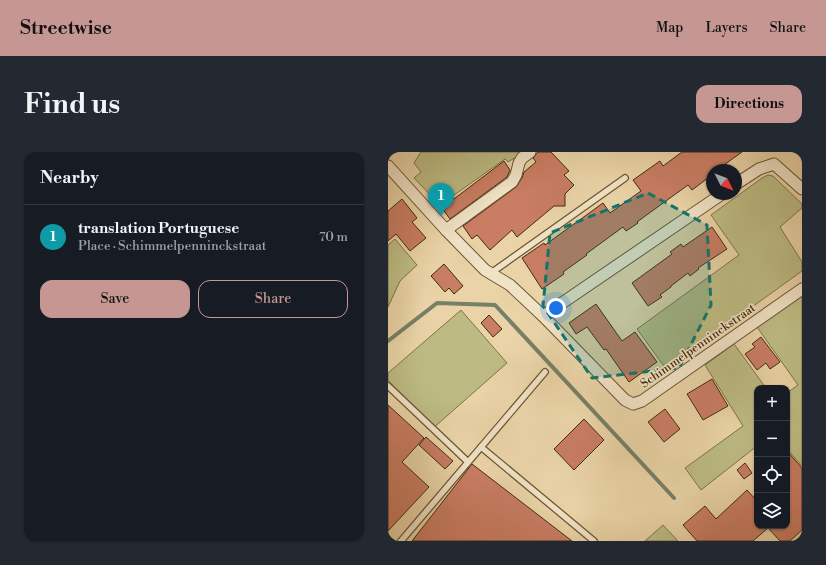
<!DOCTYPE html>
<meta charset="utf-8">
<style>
:root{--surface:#171b24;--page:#242831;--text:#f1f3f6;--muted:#9ea1a6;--line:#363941;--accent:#c59692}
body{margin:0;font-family:"Libre Bodoni",serif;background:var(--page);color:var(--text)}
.controls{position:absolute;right:12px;bottom:12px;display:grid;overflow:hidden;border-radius:8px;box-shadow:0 1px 3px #0004}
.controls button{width:36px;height:36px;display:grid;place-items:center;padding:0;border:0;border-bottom:1px solid var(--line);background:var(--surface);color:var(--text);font:20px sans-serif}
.compass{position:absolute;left:318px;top:12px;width:36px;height:36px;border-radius:50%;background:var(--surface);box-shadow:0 1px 3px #0004;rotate:132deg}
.you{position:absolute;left:168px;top:156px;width:14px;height:14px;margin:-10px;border:3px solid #fff;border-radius:50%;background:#1a73e8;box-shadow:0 0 0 6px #1a73e833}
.badge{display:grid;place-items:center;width:26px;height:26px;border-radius:50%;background:var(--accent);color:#fff;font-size:13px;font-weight:700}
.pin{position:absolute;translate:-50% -33px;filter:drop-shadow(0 1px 2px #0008)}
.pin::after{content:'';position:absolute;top:21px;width:14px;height:12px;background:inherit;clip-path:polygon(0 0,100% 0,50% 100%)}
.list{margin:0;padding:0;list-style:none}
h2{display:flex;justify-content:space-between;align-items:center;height:52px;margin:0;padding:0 16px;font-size:17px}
h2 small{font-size:13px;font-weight:400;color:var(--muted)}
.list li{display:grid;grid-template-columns:26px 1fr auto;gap:12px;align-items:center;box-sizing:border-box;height:64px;padding:0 16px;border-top:1px solid var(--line)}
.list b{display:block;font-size:15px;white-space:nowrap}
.list p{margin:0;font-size:13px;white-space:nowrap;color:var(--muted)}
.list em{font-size:13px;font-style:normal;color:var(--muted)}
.actions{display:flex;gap:8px;padding:12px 16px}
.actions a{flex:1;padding:9px 0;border:1px solid var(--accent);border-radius:12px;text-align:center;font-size:14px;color:var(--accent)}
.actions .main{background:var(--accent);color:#111}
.icon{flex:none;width:22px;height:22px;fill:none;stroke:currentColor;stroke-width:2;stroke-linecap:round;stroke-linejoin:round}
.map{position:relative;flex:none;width:414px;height:389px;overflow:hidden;border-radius:12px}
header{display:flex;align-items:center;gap:24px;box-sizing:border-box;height:56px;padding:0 20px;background:var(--accent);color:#111}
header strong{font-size:19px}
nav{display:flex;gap:22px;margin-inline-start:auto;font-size:14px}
.intro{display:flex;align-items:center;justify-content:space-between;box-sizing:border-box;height:96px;padding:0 24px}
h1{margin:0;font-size:28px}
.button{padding:10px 18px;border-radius:12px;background:var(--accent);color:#111;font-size:14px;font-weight:700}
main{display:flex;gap:24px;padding:0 24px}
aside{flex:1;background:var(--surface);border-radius:12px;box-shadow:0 1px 3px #0004}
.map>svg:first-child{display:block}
.green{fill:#bdbb83;stroke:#7f7348}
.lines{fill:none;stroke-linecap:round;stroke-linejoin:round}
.stream{stroke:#768067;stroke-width:4}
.building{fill:#c97d63;stroke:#412b0e}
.service-casing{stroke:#6b5534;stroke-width:8}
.minor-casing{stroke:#6b5534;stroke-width:13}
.service{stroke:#f1e3c6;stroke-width:5.5}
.minor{stroke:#f1e3c6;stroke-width:11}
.marked{fill:#0f766e;fill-opacity:0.2;stroke:#0f766e;stroke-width:3;stroke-dasharray:8 5;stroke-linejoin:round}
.labels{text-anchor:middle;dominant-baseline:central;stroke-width:3;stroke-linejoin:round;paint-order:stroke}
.street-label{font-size:12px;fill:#412b0e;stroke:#f1e3c6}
</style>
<header>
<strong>Streetwise</strong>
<nav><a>Map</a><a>Layers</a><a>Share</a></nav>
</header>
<div class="intro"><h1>Find us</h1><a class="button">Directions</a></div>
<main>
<aside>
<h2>Nearby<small></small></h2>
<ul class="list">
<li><span class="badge" style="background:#0f9aa8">1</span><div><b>translation Portuguese</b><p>Place · Schimmelpenninckstraat</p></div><em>70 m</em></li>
</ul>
<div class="actions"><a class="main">Save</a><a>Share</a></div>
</aside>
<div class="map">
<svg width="414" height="389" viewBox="0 0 414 389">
<rect width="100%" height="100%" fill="#ead4a7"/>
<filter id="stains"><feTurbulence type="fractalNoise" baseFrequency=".005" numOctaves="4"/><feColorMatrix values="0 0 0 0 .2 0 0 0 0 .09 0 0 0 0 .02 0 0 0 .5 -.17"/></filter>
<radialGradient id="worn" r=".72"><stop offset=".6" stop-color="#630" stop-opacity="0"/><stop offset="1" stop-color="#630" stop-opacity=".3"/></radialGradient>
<!-- green -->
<g class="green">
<path d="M33 0H136L120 10 117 7 52 53 26 26 33 20 26 11Z"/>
<path d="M380 23 385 24 414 52V56L392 75 414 110V119L278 217 249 177 351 103 323 63 374 26Z"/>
<path d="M7 87 29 113 12 129 0 155V93Z"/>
<path d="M414 143V314L399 297V241L410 233 369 175Z"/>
<path d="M73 158 119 211 43 278 0 228V221Z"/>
<path d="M346 192 378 236H369V294L313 338 297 316 355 274 317 213Z"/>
<path d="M275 373 290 389H257Z"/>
</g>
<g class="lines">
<!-- stream -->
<path class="stream" d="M0 189 49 151 107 153 286 346"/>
</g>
<!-- building -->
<g class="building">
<path d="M150 0H163L181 19 176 23 186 33 177 42V54H166L129 85 124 78 102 98 89 83 84 87 75 74 128 35 134 26 136 20 148 10 145 6Z"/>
<path d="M294 0H354L329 18H324V23L304 38 300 33 249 70 250 71 238 79 235 75 198 102 199 103 175 120 176 122 154 137 134 106 156 91 157 93 215 51 222 61 253 39 245 28 272 9 275 14Z"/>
<path d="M116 9 122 18 119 25 62 67 54 56Z"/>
<path d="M14 47 29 66 24 70 38 86 22 99 8 82 0 89V59Z"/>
<path d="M324 75 339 97 310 116 311 117 302 124 300 121 283 134V135L272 143 274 145 260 154 244 131 284 102 282 100 293 92 295 95Z"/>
<path d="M56 112 75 134 66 142 61 136 57 140 43 124Z"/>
<path d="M208 152 234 189 247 180 269 210 241 230 218 197 216 198 199 175 188 182 181 171Z"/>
<path d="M101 163 114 177 105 185 93 171Z"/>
<path d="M373 185 392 210 382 217 378 211 369 218 357 202 367 195 364 192Z"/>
<path d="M324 227 340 254 315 268 299 242Z"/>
<path d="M0 253 36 286 14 310 41 335 0 379Z"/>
<path d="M277 257 292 277 276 290 260 270Z"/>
<path d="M196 267 216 288 186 318 166 297Z"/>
<path d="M38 285 65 309 57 317 31 293Z"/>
<path d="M399 299 414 316V378L402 389H392L380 376 365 389H309L295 373 317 354 328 367 359 338 369 349V374H399Z"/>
<path d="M357 311 364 321 356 327 349 318Z"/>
<path d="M84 312 184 389H24Z"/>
</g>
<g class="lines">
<!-- service casing -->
<g class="service-casing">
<g id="service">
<path d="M103 121 237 26"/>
<path d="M0 234 80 310"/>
<path d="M93 295 206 389"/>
<path d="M13 389 157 220"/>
</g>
</g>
<!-- minor casing -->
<g class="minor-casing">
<g id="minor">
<path d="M0 14 58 78 97 118 122 133 155 164 237 248 245 252 254 249 414 137"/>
<path d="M348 32 371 17 386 12 414 37"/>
<path d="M58 78 124 30 128 23 131 11 134 6 142 0"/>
<path d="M155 164 334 42"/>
</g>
</g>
<!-- service -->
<use href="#service" class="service"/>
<!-- minor -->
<use href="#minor" class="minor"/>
</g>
<!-- marked area -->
<path class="marked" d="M260 41 319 73 323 153 291 216 204 226 155 154 162 81Z"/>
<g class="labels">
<!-- street labels -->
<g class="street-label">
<text transform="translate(310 194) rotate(-35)">Schimmelpenninckstraat</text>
</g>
</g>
<rect width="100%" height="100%" filter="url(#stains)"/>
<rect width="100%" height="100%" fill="url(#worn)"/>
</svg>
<div class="controls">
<button>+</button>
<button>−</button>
<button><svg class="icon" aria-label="locate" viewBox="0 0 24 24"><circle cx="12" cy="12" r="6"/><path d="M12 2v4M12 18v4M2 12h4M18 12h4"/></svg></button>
<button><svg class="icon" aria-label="layers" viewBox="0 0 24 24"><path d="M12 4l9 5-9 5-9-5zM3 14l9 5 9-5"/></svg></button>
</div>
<svg class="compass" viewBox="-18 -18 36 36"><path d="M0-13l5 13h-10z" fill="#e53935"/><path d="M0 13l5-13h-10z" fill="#9ea1a6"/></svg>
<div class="you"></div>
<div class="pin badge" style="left:53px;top:64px;background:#0f9aa8">1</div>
</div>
</main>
